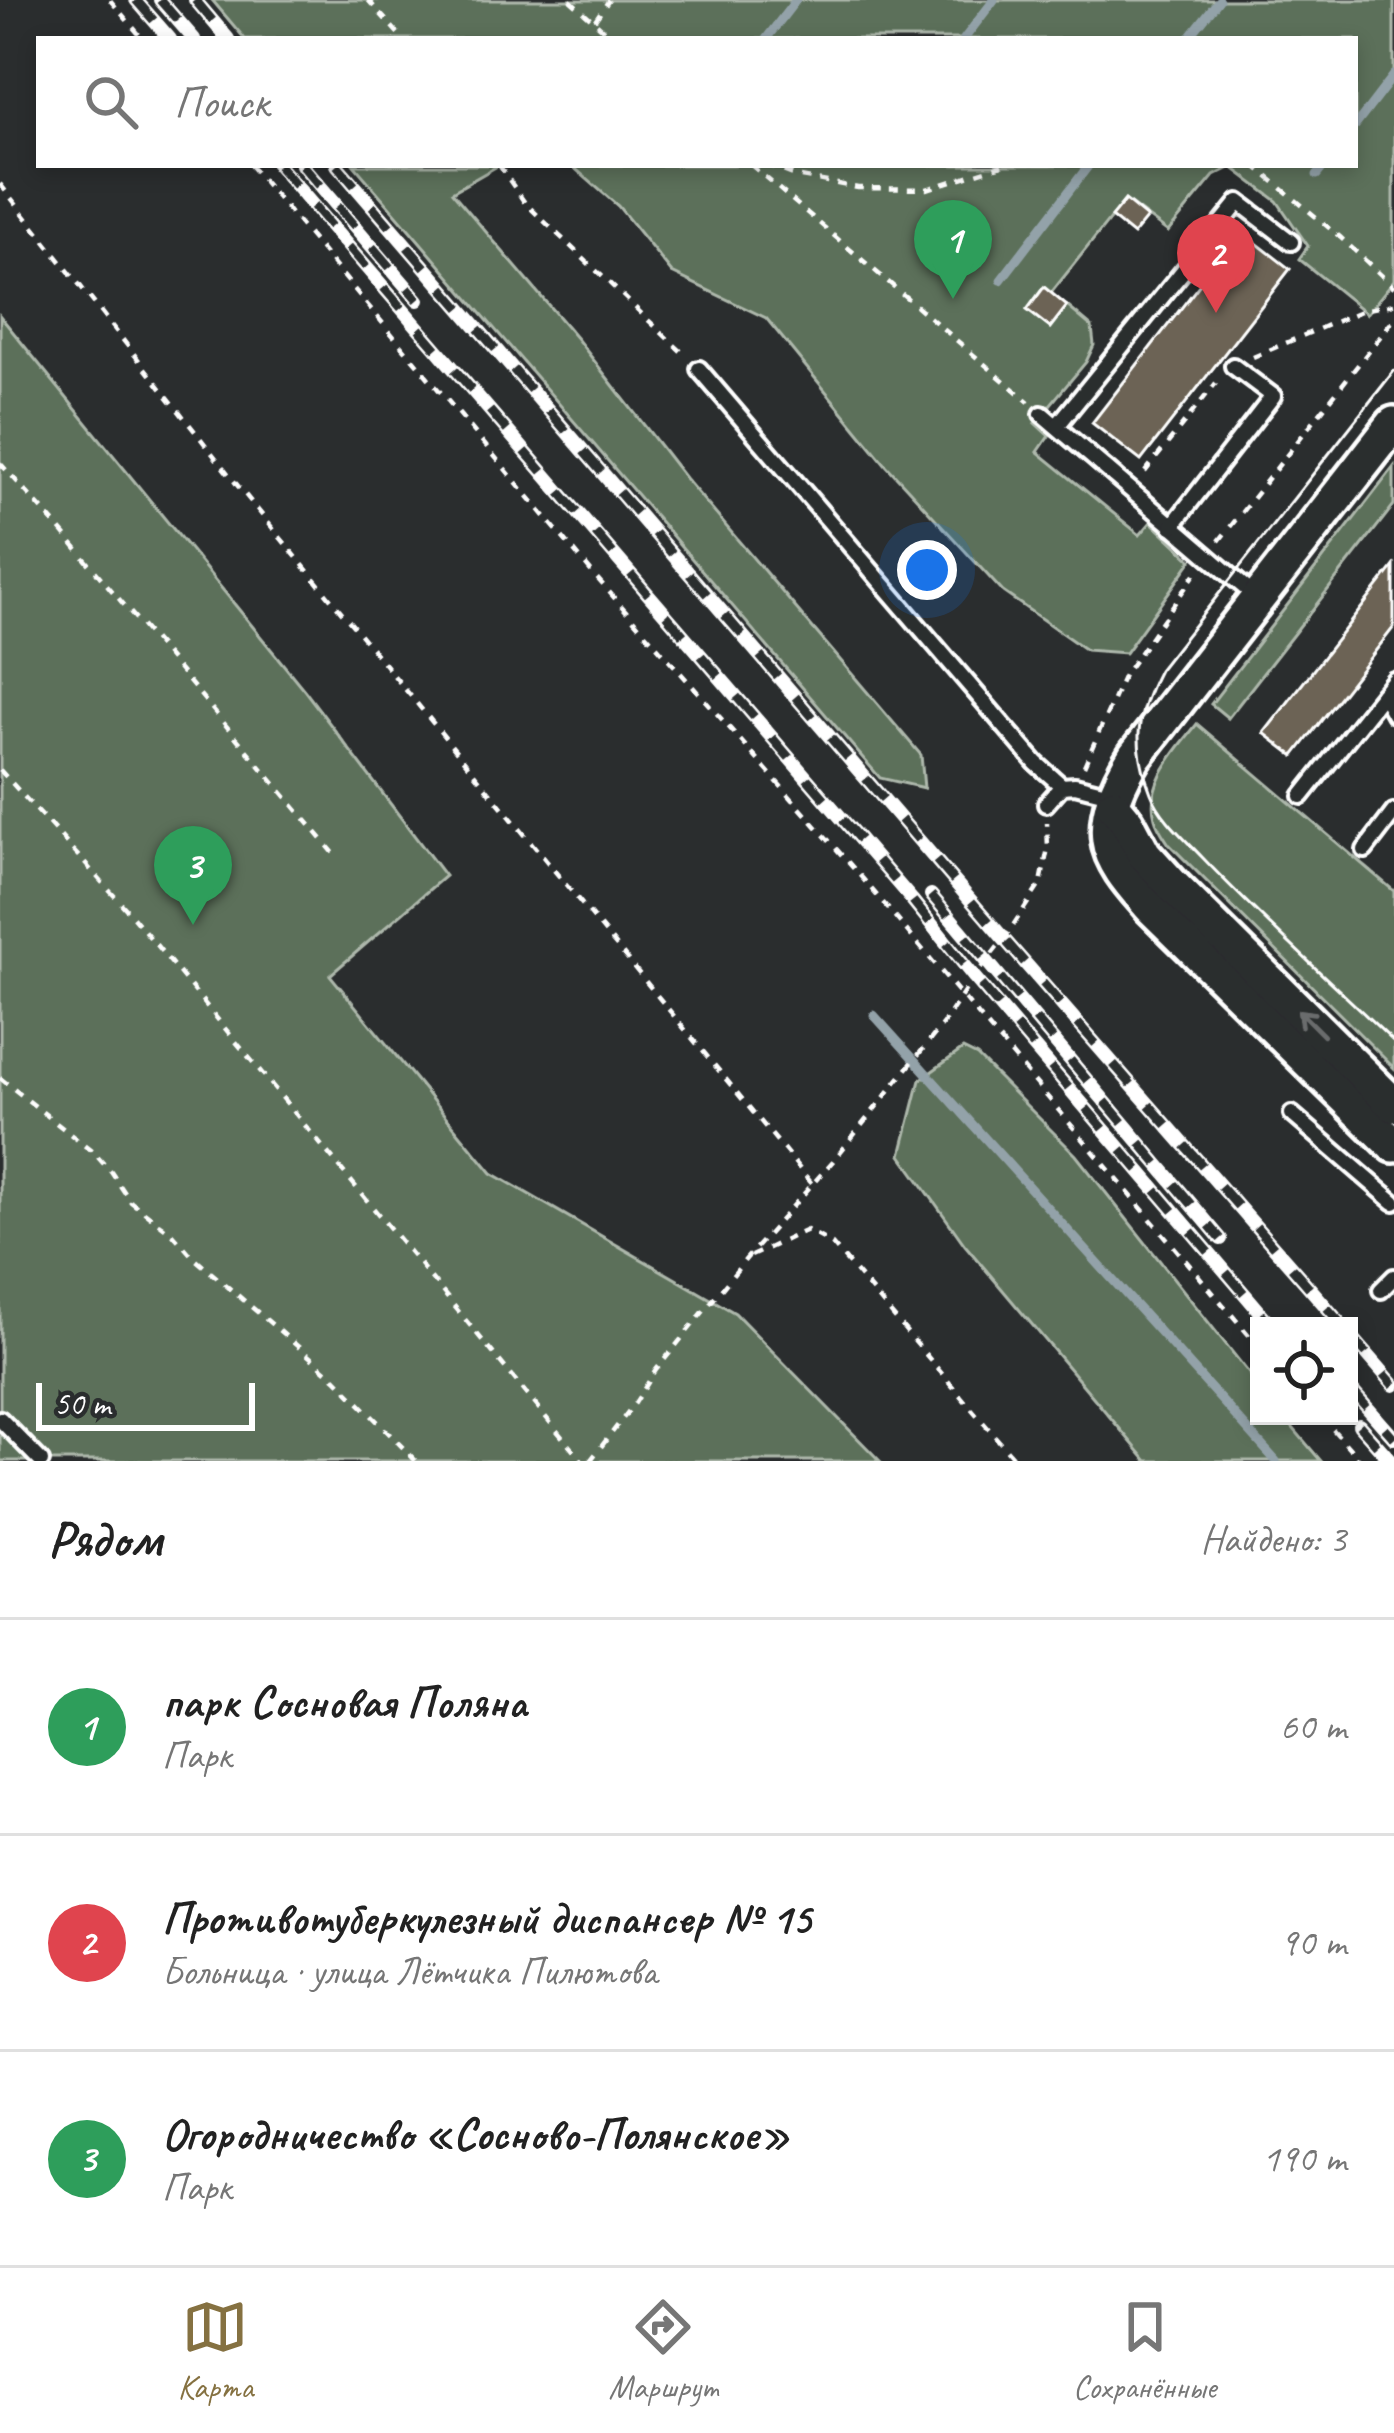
<!DOCTYPE html>
<html lang="ru">
<meta charset="utf-8">
<style>
:root{--surface:#fff;--page:#f2f2f2;--text:#222;--muted:#767676;--line:#e0e0e0;--accent:#857141}
body{margin:0;font-family:Caveat,sans-serif;background:var(--page);color:var(--text)}
.controls{position:absolute;right:36px;bottom:36px;display:grid;overflow:hidden;border-radius:0px;box-shadow:0 6px 18px #0003}
.controls button{width:108px;height:108px;display:grid;place-items:center;padding:0;border:0;border-bottom:3px solid var(--line);background:var(--surface);color:var(--text);font:60px sans-serif}
.scale{position:absolute;left:36px;bottom:30px;width:219px;box-sizing:border-box;padding-left:12px;border:6px solid #fff;border-top:0;font-size:33px;line-height:42px;white-space:nowrap;color:#fff;-webkit-text-stroke:9px #2a2d2e;paint-order:stroke}
.you{position:absolute;left:927px;top:570px;width:42px;height:42px;margin:-30px;border:9px solid #fff;border-radius:50%;background:#1a73e8;box-shadow:0 0 0 18px #1a73e833}
.badge{display:grid;place-items:center;width:78px;height:78px;border-radius:50%;background:var(--accent);color:#fff;font-size:39px;font-weight:700}
.pin{position:absolute;translate:-50% -99px;filter:drop-shadow(0 3px 6px #0008)}
.pin::after{content:'';position:absolute;top:63px;width:42px;height:36px;background:inherit;clip-path:polygon(0 0,100% 0,50% 100%)}
.list{margin:0;padding:0;list-style:none}
h2{display:flex;justify-content:space-between;align-items:center;height:156px;margin:0;padding:0 48px;font-size:51px}
h2 small{font-size:39px;font-weight:400;color:var(--muted)}
.list li{display:grid;grid-template-columns:78px 1fr auto;gap:36px;align-items:center;box-sizing:border-box;height:216px;padding:0 48px;border-top:3px solid var(--line)}
.list b{display:block;font-size:45px;white-space:nowrap}
.list p{margin:0;font-size:39px;white-space:nowrap;color:var(--muted)}
.list em{font-size:39px;font-style:normal;color:var(--muted)}
.icon{flex:none;width:66px;height:66px;fill:none;stroke:currentColor;stroke-width:2;stroke-linecap:round;stroke-linejoin:round}
.map{position:relative;flex:none;width:1394px;height:1461px;overflow:hidden}
.search{position:absolute;background:var(--surface);box-shadow:0 6px 18px #0003;left:36px;right:36px;top:36px;height:132px;display:flex;align-items:center;gap:30px;box-sizing:border-box;padding:0 42px;border-radius:0px;color:var(--muted);font-size:45px}
.sheet{height:804px;background:var(--surface)}
nav{display:flex;justify-content:space-around;align-items:center;box-sizing:border-box;height:168px;border-top:3px solid var(--line);background:var(--surface);font-size:33px;color:var(--muted)}
nav a{display:grid;justify-items:center;gap:6px}
nav .on{color:var(--accent)}
.map>svg:first-child{display:block}
.green{fill:#5c705a;stroke:#aeb8ac;stroke-width:3}
.lines{fill:none;stroke-linecap:round;stroke-linejoin:round}
.stream{stroke:#93a2a9;stroke-width:9}
.building{fill:#6c6354;stroke:#fff;stroke-width:3}
.service-casing{stroke:#fff;stroke-width:22}
.tertiary-casing{stroke:#fff;stroke-width:42}
.path{stroke:#fff;stroke-width:4.5;stroke-dasharray:9 9;stroke-linecap:butt}
.service{stroke:#2a2d2e;stroke-width:14}
.tertiary{stroke:#2a2d2e;stroke-width:33}
.tram{stroke:#fff;stroke-width:3}
.rail-casing{stroke:#fff;stroke-width:14}
.rail{stroke:#2a2d2e;stroke-width:9;stroke-dasharray:27;stroke-linecap:butt}
.oneway{stroke:#6a6c6d}
</style>
<div class="map">
<svg width="1394" height="1461" viewBox="0 0 1394 1461">
<rect width="100%" height="100%" fill="#2a2d2e"/>
<filter id="ink" filterUnits="userSpaceOnUse"><feTurbulence type="fractalNoise" baseFrequency=".00833" numOctaves="2"/><feDisplacementMap in="SourceGraphic" scale="24" xChannelSelector="R" yChannelSelector="G"/><feConvolveMatrix kernelMatrix="1 2 1 2 8 2 1 2 1" color-interpolation-filters="sRGB"/></filter>
<g filter="url(#ink)">
<!-- green -->
<g class="green">
<path d="M212 0H1394V280L1367 314 1299 259 1308 246 1277 201 1232 167 1214 176 1168 232 1125 200 1051 293 1043 288 1027 310 1050 328 1067 306 1092 327 1094 345 1086 362 1035 423 1049 436 1038 452 1140 535 1151 522 1192 560 1125 653 1086 650 1003 592 886 465 766 318 672 273 618 206 571 165H1355V39H245Z"/>
<path d="M354 165H499L452 192 578 340 685 478 921 755 924 788 880 778Z"/>
<path d="M0 316 305 691 445 876 330 975 492 1173 735 1313 880 1461H0Z"/>
<path d="M1394 467V505L1228 718 1211 704Z"/>
<path d="M1197 724 1394 891V1068L1169 844C1164 836 1157 827 1155 818 1145 782 1177 750 1197 724Z"/>
<path d="M963 1049 977 1056 1076 1155 1259 1386V1416H1283L1321 1461H1147L965 1245 901 1155 920 1080Z"/>
</g>
<g class="lines">
<!-- stream -->
<g class="stream">
<path d="M766 39 796 0"/>
<path d="M964 39 994 0"/>
<path d="M1188 39 1219 0"/>
<path d="M1355 126 1394 75"/>
<path d="M1317 175 1325 165"/>
<path d="M1001 280 1089 165"/>
<path d="M874 1015 1276 1461"/>
</g>
</g>
<!-- building -->
<g class="building">
<path d="M1125 200 1147 218 1133 235 1111 217Z"/>
<path d="M1241 231 1290 269 1141 461 1092 423Z"/>
<path d="M1044 287 1067 306 1050 328 1027 310Z"/>
<path d="M1394 566V627L1294 756 1264 733Z"/>
</g>
<g class="lines">
<!-- service casing -->
<g class="service-casing">
<g id="service">
<path d="M699 369 1036 763 1062 786"/>
<path d="M1042 414 1257 598"/>
<path d="M1057 426 1239 202 1291 242"/>
<path d="M1172 526 1273 396 1233 366"/>
<path d="M1383 694 1394 714"/>
<path d="M1302 796 1394 680"/>
<path d="M1046 804 1062 786 1075 785 1114 795"/>
<path d="M1365 850 1394 812"/>
<path d="M1292 1114 1394 1202"/>
<path d="M1381 1290 1394 1277"/>
<path d="M0 1419 41 1461"/>
</g>
</g>
<!-- tertiary casing -->
<g class="tertiary-casing">
<g id="tertiary">
<path d="M1394 424 1135 756C1120 780 1105 811 1109 840 1112 865 1136 889 1151 907L1394 1145"/>
<path d="M1113 805 1127 822 1144 854 1174 887 1394 1105"/>
</g>
</g>
<!-- path -->
<g class="path">
<path d="M110 0 143 39"/>
<path d="M368 0 403 39"/>
<path d="M570 0 614 39"/>
<path d="M595 20 609 0"/>
<path d="M250 165 595 576 863 879 1259 1347"/>
<path d="M499 165 525 203 683 353"/>
<path d="M751 165 1029 402"/>
<path d="M767 165 796 176 858 188 927 189 1002 165"/>
<path d="M1164 165 1171 168 1179 165"/>
<path d="M1254 165 1340 237 1394 287"/>
<path d="M0 184 238 486 813 1185"/>
<path d="M1253 357 1363 310 1394 304"/>
<path d="M0 463 60 529 337 857"/>
<path d="M1145 472 1216 383"/>
<path d="M1219 541 1394 319"/>
<path d="M1084 766 1124 675 1195 574"/>
<path d="M0 770 129 912 582 1461"/>
<path d="M0 1078 95 1154 111 1172 131 1202 173 1234 194 1258 336 1379 416 1461"/>
<path d="M751 1256 807 1230 832 1244 1016 1461"/>
<path d="M1321 1416 1361 1461"/>
<path d="M590 1461 635 1403 656 1370 746 1259 833 1161 943 1024 974 977 1004 939 1041 883 1048 848 1047 822"/>
</g>
<!-- service -->
<use href="#service" class="service"/>
<!-- tertiary -->
<use href="#tertiary" class="tertiary"/>
<!-- tram -->
<path class="tram" d="M1394 371 1159 670C1136 715 1132 744 1151 793 1160 817 1184 838 1202 857 1263 921 1330 981 1394 1042"/>
<!-- rail casing -->
<g class="rail-casing">
<g id="rail">
<path d="M136 0 170 39"/>
<path d="M160 0 194 39"/>
<path d="M195 0 228 39"/>
<path d="M278 165 912 900 974 977 1272 1326"/>
<path d="M302 165 418 300"/>
<path d="M337 165 1004 939 1343 1326"/>
<path d="M931 895 1221 1239"/>
<path d="M1349 1333 1394 1385"/>
<path d="M1349 1387 1394 1438"/>
<path d="M1359 1425 1391 1461"/>
</g>
</g>
<!-- rail -->
<use href="#rail" class="rail"/>
</g>
<!-- one-way arrows -->
<defs><path id="oneway-shaft" d="M-6 0H5M1.5-3L5.5 0L1.5 3" fill="none" stroke-width="1.6" stroke-linecap="round" stroke-linejoin="round" transform="scale(3)"/></defs>
<use class="oneway" href="#oneway-shaft" transform="translate(1311 1023) rotate(-135)"/>
</g>
</svg>
<div class="controls">
<button><svg class="icon" aria-label="locate" viewBox="0 0 24 24"><circle cx="12" cy="12" r="6"/><path d="M12 2v4M12 18v4M2 12h4M18 12h4"/></svg></button>
</div>
<div class="scale">50 m</div>
<div class="you"></div>
<div class="pin badge" style="left:953px;top:299px;background:#2e9e5b">1</div>
<div class="pin badge" style="left:1216px;top:313px;background:#e0444e">2</div>
<div class="pin badge" style="left:193px;top:925px;background:#2e9e5b">3</div>
<div class="search"><svg class="icon" aria-label="search" viewBox="0 0 24 24"><circle cx="10" cy="10" r="6"/><path d="M15 15l6 6"/></svg>Поиск</div>
</div>
<section class="sheet">
<h2>Рядом<small>Найдено: 3</small></h2>
<ul class="list">
<li><span class="badge" style="background:#2e9e5b">1</span><div><b>парк Сосновая Поляна</b><p>Парк</p></div><em>60 m</em></li>
<li><span class="badge" style="background:#e0444e">2</span><div><b>Противотуберкулезный диспансер № 15</b><p>Больница · улица Лётчика Пилютова</p></div><em>90 m</em></li>
<li><span class="badge" style="background:#2e9e5b">3</span><div><b>Огородничество «Сосново-Полянское»</b><p>Парк</p></div><em>190 m</em></li>
</ul>
</section>
<nav>
<a class="on"><svg class="icon" aria-label="map" viewBox="0 0 24 24"><path d="M3 6l6-2 6 2 6-2v14l-6 2-6-2-6 2zM9 4v14M15 6v14"/></svg>Карта</a>
<a><svg class="icon" aria-label="directions" viewBox="0 0 24 24"><path d="M12 3l9 9-9 9-9-9zM9 14v-3h6M13 9l2 2-2 2"/></svg>Маршрут</a>
<a><svg class="icon" aria-label="saved" viewBox="0 0 24 24"><path d="M7 4h10v16l-5-4-5 4z"/></svg>Сохранённые</a>
</nav>
